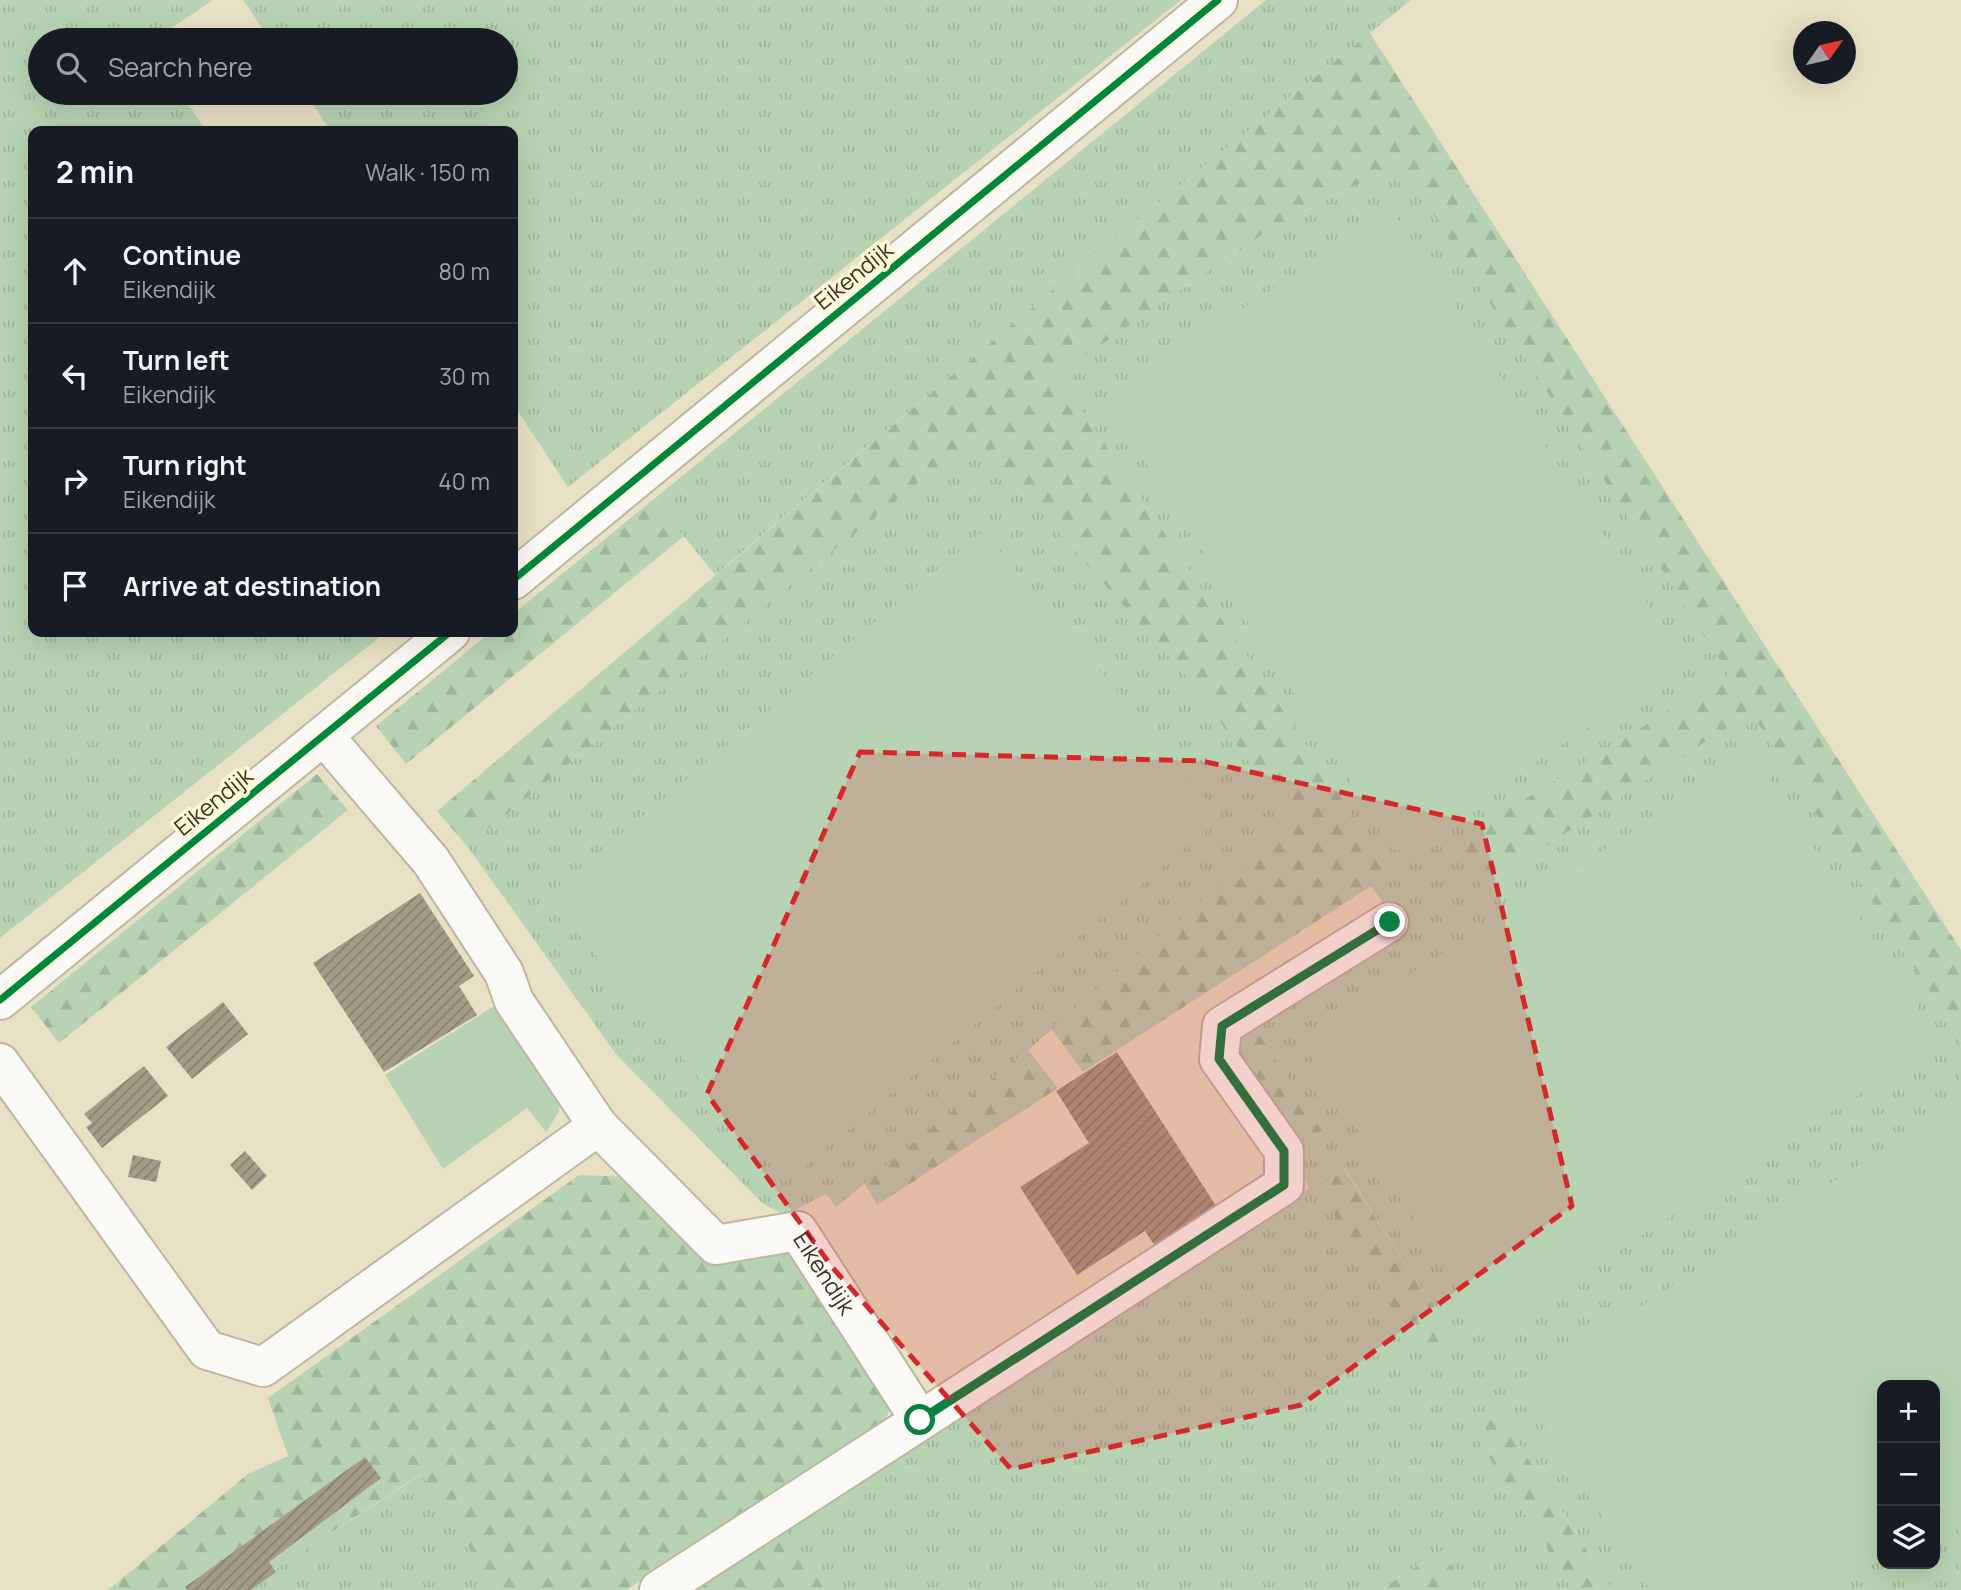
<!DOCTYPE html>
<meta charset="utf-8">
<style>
:root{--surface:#171b24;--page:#20242c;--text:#f1f3f6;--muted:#9ea1a6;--line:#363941}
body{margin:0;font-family:Manrope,sans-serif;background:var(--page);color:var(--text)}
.controls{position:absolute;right:21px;bottom:21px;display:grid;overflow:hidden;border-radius:14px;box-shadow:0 7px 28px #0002}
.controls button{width:63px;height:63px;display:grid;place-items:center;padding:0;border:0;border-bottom:2px solid var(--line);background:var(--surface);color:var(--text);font:35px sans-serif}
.compass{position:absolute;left:1793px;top:21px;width:63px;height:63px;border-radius:50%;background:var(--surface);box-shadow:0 7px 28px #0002;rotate:56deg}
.stop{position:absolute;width:21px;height:21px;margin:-16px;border:5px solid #0b8043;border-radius:50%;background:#fff}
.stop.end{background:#0b8043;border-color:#fff;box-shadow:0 2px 7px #0008}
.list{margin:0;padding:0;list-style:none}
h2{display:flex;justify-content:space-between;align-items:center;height:91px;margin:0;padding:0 28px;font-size:30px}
h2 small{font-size:23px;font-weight:400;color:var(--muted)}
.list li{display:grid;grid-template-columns:46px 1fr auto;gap:21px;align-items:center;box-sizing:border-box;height:105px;padding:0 28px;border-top:2px solid var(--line)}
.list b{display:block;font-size:26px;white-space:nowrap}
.list p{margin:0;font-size:23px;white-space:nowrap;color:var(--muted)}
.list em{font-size:23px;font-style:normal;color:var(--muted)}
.icon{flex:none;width:38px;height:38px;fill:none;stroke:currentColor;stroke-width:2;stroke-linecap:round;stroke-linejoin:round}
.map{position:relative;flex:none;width:1961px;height:1590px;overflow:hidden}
.search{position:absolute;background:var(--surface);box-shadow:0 7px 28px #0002;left:28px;top:28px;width:490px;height:77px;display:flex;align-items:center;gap:18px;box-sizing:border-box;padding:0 24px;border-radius:38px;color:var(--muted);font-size:26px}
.panel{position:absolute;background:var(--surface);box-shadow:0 7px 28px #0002;left:28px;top:126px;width:490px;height:511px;border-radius:14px}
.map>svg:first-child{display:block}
.grass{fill:url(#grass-tufts);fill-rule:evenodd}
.forest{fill:url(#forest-firs)}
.green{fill:#b8d3b4}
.building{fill:url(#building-hatch)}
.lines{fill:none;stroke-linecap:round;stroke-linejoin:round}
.minor-casing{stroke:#bcb7a1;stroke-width:42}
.minor{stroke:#fcfaf6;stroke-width:38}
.cycleway-casing{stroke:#fef7d9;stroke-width:11}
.cycleway{stroke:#00873e;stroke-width:7}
.route{stroke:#0b8043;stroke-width:9}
.marked{fill:#d62828;fill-opacity:0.2;stroke:#d62828;stroke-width:5;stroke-dasharray:14 9;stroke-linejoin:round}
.labels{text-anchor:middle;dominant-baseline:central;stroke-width:7;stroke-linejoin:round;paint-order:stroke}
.street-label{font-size:23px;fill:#38331f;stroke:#fef7d9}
</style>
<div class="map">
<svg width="1961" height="1590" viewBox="0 0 1961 1590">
<defs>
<pattern id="grass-tufts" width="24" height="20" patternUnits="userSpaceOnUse" patternTransform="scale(1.75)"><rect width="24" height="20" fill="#b8d3b4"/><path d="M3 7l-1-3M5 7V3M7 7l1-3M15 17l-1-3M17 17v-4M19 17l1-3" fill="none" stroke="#9fb69a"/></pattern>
<pattern id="forest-firs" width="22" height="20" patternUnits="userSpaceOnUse" patternTransform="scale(1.75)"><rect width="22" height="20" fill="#b8d3b4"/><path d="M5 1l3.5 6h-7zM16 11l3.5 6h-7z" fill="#9fb69a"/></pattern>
<pattern id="building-hatch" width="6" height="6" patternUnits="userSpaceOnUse" patternTransform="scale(1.75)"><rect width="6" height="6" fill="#a59c87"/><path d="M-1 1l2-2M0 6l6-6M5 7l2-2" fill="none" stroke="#87806e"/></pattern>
</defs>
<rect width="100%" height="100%" fill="#e8e1c5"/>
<!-- grass -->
<g class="grass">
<path d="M0 0H213L154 40H40V93H181L206 131H33V632H386L0 938Z"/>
<path d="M243 0H1181L568 487 513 404V131H331L305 93H506V40H270Z"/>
<path d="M1266 0H1411L1101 249 715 575 654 499Z"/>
<path d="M1403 168 1730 674 1453 844 1483 887 1751 711 1961 1041V1590H1612L1500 1414 1462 1413 1573 1590H1468L1441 1551 1380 1590H825L778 1517 1309 1188 1292 1149 1321 1130 1251 1022 1400 926 1371 886 1384 873 1383 860 1057 373 1275 226 1374 176ZM1344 1169H1345L1449 1332 1317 1188ZM1882 1385H1935V1564H1882Z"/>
<path d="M974 436 1194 684 1294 823 1028 1050 836 1207 826 1194 785 1215 763 1204 616 1054 467 846Z"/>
<path d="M422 1474 497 1590H243Z"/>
</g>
<!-- forest -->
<g class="forest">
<path d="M1370 33 1961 950V1041L1751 712 1483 887 1452 844 1729 674 1403 168 1374 176 1275 226 1058 374 1383 860 1384 873 1371 886 1083 1072 1051 1028 1293 823 1193 684 974 437 467 846 437 811 1101 249Z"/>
<path d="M654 499 684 536 406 764 376 726 491 632H513V614Z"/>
<path d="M317 774 348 810 59 1043 31 1007Z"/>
<path d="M1251 1022 1322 1131 1292 1149 1228 1048Z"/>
<path d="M1028 1050 1058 1088 877 1205 864 1183Z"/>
<path d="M1344 1169 1449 1332 1445 1353 1429 1365 1317 1188Z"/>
<path d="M579 1175 632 1177 710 1256 790 1252 890 1407 884 1426 626 1590H497L421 1474 243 1590H108L248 1474 288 1456 268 1398Z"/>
<path d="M1461 1413 1500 1414 1612 1590H1573Z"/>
<path d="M778 1517 825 1590H655Z"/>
<path d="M1441 1551 1468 1590H1380Z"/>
</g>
<!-- green -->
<g class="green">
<path d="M1393 211 1687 664 1396 852 1104 398Z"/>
<path d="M983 531 1222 817 786 1182 547 896Z"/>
<path d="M1753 754 1940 1042 1487 1335 1302 1043Z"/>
<path d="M499 1003 559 1100V1112L546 1132 527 1108 443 1169 385 1075Z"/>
<path d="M1961 1099V1508L1935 1525V1385H1882V1559L1834 1590H1650L1518 1386Z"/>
</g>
<!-- building -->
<g class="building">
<path d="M420 893 474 976 459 986 477 1015 384 1072 313 963Z"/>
<path d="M223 1002 248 1034 192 1079 166 1047Z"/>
<path d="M1117 1052 1218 1209 1157 1249 1145 1231 1077 1275 1020 1187 1089 1143 1056 1091Z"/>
<path d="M144 1066 168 1096 102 1148 86 1127 92 1123 84 1114Z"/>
<path d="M245 1151 267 1176 252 1190 230 1165Z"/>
<path d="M133 1155 161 1161 156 1182 128 1177Z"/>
<path d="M365 1457 381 1478 269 1562 276 1572 251 1590H187L185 1587Z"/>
</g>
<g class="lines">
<!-- minor casing -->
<g class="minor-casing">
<g id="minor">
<path d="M513 580 1218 0"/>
<path id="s1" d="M324 736 431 861 504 973 514 1001 598 1126 716 1245 798 1231 920 1420"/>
<path d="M0 1000 450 632"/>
<path d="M0 1063 207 1350 263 1367 598 1126"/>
<path d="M659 1590 1284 1185V1151L1219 1059 1222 1026 1389 922"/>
</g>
</g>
<!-- minor -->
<use href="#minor" class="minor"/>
<!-- cycleway casing -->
<g class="cycleway-casing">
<g id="cycleway">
<path d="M513 580 1218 0"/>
<path d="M0 1000 450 632"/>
</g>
</g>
<!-- cycleway -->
<use href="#cycleway" class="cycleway"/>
</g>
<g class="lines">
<!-- route -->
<path class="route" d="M920 1420 1284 1185V1151L1219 1059 1222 1026 1390 922"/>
</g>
<!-- marked area -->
<path class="marked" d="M860 752 1202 761 1482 824 1572 1206 1301 1405 1011 1469 832 1267 707 1094Z"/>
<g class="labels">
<!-- street labels -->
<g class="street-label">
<text transform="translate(853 275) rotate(-39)">Eikendijk</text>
<text transform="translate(213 801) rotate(-39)">Eikendijk</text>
<text stroke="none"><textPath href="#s1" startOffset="779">Eikendijk</textPath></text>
</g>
</g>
</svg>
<div class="controls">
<button>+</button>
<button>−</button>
<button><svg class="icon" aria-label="layers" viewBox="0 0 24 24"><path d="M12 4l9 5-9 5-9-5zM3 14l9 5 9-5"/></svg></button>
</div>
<svg class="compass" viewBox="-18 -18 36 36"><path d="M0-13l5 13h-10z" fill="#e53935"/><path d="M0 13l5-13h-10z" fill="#9ea1a6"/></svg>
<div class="stop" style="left:920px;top:1420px"></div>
<div class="stop end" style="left:1390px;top:922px"></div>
<div class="search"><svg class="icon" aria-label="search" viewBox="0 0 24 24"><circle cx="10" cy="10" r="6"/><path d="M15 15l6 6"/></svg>Search here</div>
<section class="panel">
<h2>2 min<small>Walk · 150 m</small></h2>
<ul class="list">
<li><svg class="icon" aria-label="ahead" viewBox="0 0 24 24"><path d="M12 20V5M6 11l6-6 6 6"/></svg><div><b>Continue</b><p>Eikendijk</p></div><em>80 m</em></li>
<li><svg class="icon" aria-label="left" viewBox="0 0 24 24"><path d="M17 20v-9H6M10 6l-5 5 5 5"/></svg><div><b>Turn left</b><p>Eikendijk</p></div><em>30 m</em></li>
<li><svg class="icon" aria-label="right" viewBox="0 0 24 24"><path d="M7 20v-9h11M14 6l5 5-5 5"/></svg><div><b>Turn right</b><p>Eikendijk</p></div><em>40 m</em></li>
<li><svg class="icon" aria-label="arrive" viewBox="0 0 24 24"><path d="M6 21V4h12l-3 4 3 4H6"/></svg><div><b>Arrive at destination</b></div></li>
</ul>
</section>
</div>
